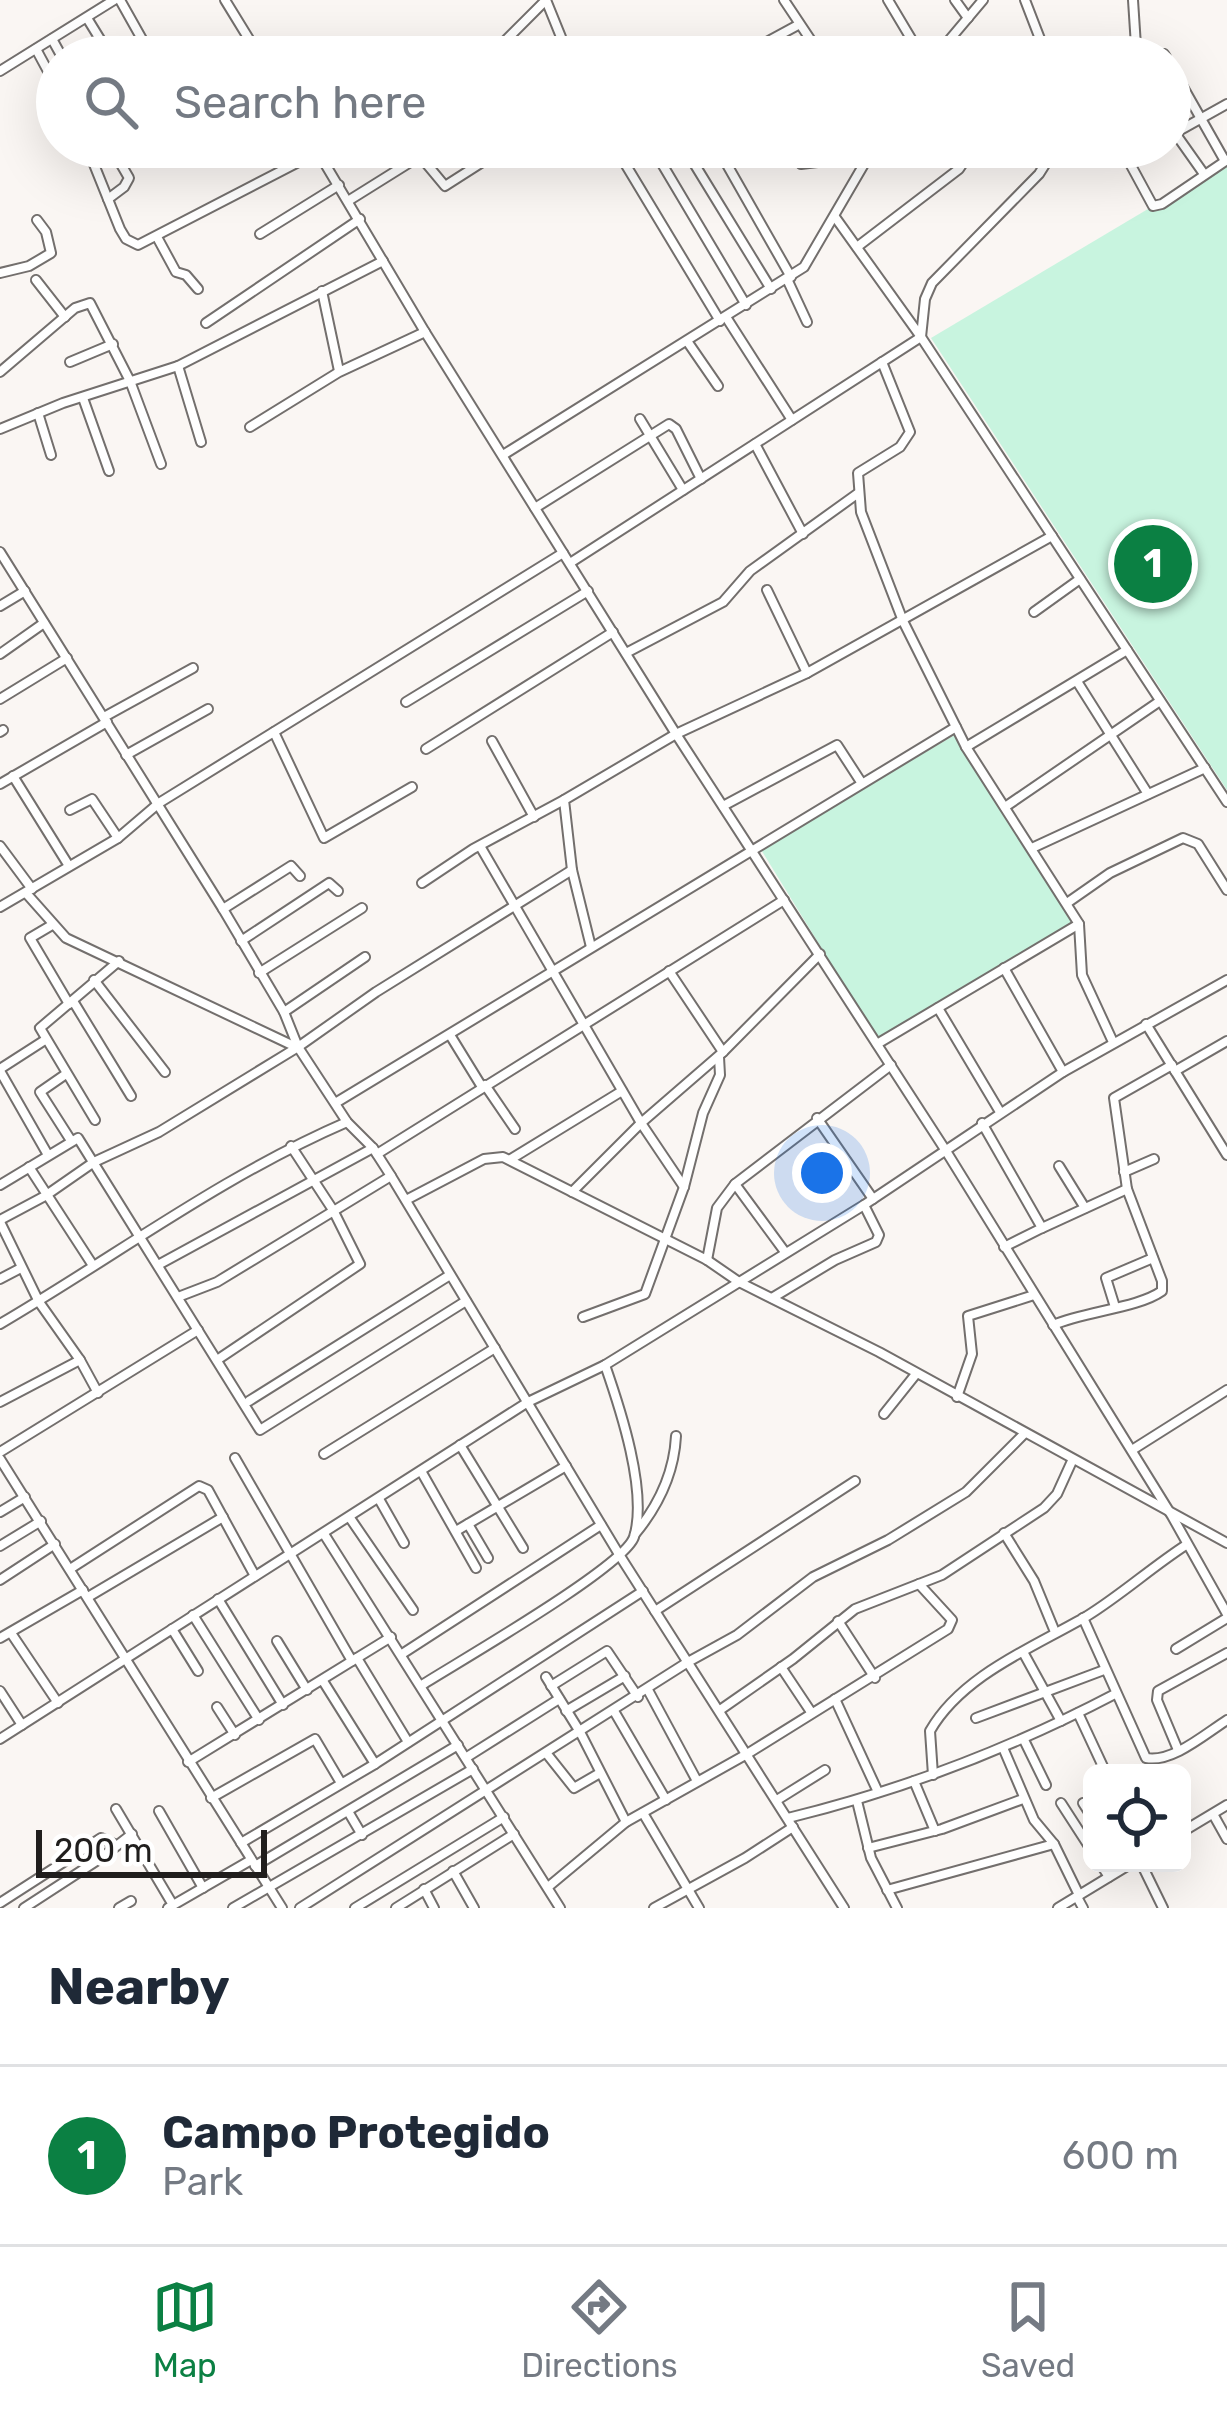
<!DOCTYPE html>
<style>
:root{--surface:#fff;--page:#f6f6f7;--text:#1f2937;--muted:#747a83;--line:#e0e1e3;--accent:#0b8043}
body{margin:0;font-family:Rubik,sans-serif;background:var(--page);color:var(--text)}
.controls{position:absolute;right:36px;bottom:36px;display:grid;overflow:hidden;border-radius:18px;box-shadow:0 12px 48px #0002}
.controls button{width:108px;height:108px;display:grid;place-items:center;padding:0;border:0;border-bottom:3px solid var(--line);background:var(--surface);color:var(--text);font:60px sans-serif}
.scale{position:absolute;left:36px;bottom:30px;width:231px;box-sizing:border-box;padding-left:12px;border:6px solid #201e1d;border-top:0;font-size:33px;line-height:42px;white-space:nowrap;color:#201e1d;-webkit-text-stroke:9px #fff;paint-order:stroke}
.you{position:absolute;left:822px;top:1173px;width:42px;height:42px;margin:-30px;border:9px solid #fff;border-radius:50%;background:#1a73e8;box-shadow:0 0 0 18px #1a73e833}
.badge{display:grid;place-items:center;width:78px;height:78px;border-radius:50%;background:var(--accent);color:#fff;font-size:39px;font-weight:700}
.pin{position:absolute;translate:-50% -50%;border:6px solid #fff;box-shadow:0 3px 12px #0006}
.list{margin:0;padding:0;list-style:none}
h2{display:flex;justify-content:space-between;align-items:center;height:156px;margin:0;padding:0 48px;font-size:51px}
h2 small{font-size:39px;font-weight:400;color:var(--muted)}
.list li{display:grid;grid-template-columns:78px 1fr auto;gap:36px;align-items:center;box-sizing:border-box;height:180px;padding:0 48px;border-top:3px solid var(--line)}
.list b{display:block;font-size:45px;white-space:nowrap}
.list p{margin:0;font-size:39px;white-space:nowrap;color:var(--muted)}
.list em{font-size:39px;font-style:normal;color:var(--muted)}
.icon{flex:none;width:66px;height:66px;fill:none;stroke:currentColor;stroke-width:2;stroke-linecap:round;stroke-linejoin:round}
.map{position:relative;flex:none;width:1227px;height:1908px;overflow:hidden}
.search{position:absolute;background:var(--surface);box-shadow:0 12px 48px #0002;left:36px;right:36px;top:36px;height:132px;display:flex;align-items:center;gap:30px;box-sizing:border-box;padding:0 42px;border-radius:66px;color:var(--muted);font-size:45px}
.sheet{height:336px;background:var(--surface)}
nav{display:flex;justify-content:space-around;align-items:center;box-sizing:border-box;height:168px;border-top:3px solid var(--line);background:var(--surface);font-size:33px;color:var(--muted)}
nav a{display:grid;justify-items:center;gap:6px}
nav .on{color:var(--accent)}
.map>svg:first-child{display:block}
.green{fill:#c8f4df}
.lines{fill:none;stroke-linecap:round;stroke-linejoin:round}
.minor-casing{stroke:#736f6d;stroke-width:12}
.minor{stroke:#fff;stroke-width:8}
</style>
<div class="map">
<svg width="1227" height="1908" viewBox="0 0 1227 1908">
<rect width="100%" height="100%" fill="#faf6f3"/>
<!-- green -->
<g class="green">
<path d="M1227 162V790L931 338Z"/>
<path d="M960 732 1077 927 881 1045 760 848Z"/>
</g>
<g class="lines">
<!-- minor casing -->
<g class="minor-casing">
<g id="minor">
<path d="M120 0 152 57"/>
<path d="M225 0 260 57"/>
<path d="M546 0 561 37"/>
<path d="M784 0 822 57"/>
<path d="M888 0 922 57"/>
<path d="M955 0 968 18"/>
<path d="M1025 0 1047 57"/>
<path d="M1133 0 1136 46"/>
<path d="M87 18 111 57"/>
<path d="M52 39 62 57"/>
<path d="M36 49 57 88"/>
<path d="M1164 54 1166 57"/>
<path d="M489 57 546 0"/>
<path d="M739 57 798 25"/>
<path d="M935 57 983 0"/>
<path d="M1170 64 1225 161"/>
<path d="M0 71 114 0"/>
<path d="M87 147 120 229 126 239 138 245 318 152"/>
<path d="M315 147 425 332 676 734 946 1151 1172 1516 1227 1614"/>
<path d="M615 147 720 321"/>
<path d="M652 147 746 305"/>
<path d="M684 147 771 289"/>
<path d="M717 147 791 277"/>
<path d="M1121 147 1153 206 1162 204 1227 160"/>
<path d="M420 156 445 186 506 147"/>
<path d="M801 164 867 156"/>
<path d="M1204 174 1175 133 1227 104"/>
<path d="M108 199 124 187 129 178 111 147"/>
<path d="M348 201 420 156 427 147"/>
<path d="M835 217 921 337 1227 802"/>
<path d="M260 234 339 185"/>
<path d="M157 237 176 272 186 275 198 289"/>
<path d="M857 247 959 169 967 157V147"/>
<path d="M0 273 29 266 51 253 46 232 37 220"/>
<path d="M787 279 807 322"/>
<path d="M36 280 65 317"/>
<path d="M322 291 339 371"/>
<path d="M726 317 792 420"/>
<path d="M206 323 360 219"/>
<path d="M687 341 718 386"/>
<path d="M70 362 113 344"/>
<path d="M882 362 910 432 900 447 858 473 861 512 903 621 966 747 1079 924 1082 975 1113 1042"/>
<path d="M178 366 201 442"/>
<path d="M0 372 75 308 90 303 130 381 161 464"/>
<path d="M83 398 109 471"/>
<path d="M38 413 51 455"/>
<path d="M640 419 683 490"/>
<path d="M250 427 339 372 425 332"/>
<path d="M0 429 63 403 178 366 383 261"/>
<path d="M755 444 803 534"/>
<path d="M503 455 804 267 874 147"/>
<path d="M535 508 669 424 676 429 701 479"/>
<path d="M0 552 223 909 284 1012 298 1047 347 1122 373 1148 391 1176 620 1556 844 1908"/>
<path d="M570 563 921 337 925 299 932 283 1039 174 1056 147"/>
<path d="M767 590 807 673"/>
<path d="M0 606 25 591"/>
<path d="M1034 612 1080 579"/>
<path d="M626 653 723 602 750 571 857 494"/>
<path d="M0 654 44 623"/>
<path d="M1078 683 1148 794"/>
<path d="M0 699 67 658"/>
<path d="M406 702 588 591"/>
<path d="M104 717 193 668"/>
<path d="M0 732 3 730"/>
<path d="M274 732 324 838 412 787"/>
<path d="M492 741 534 817"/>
<path d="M966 747 1127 650"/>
<path d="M426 749 613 632"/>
<path d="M126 755 208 709"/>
<path d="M13 776 69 866"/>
<path d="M0 784 107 722"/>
<path d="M723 806 837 745 861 782"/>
<path d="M1005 807 1160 701"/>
<path d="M70 810 92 799 118 838"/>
<path d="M0 846 32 889"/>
<path d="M480 846 641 1123 684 1187"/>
<path d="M1032 848 1205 768"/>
<path d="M422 883 473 849 564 800"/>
<path d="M26 893 66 938 296 1047"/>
<path d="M1067 903 1110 873 1183 838 1198 844 1227 890"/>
<path d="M0 907 118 838 159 803 563 553"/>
<path d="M223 909 291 866 300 876"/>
<path d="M52 925 30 938 69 1004"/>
<path d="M241 941 329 883 338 891"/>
<path d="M591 947 572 870 564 800 676 734 807 673 1052 536"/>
<path d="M1004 968 1063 1072"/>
<path d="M669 971 723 1052"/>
<path d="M259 973 362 908"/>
<path d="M94 980 165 1072"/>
<path d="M73 1001 131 1096"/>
<path d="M938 1008 1000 1112"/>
<path d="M284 1012 365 957"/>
<path d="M1146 1024 1227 1155"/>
<path d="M450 1035 482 1087"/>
<path d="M877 1044 1079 924"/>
<path d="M0 1069 45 1040"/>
<path d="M0 1071 48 1155"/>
<path d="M1175 1071 1227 1041"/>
<path d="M66 1074 40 1092 70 1139"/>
<path d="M485 1085 515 1129"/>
<path d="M337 1102 956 727"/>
<path d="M817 1118 873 1199"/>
<path d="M95 1120 40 1028 119 961"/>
<path d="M982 1123 1042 1228 1004 1247"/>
<path d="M377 1154 784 900"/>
<path d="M511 1159 622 1091"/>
<path d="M1059 1166 1085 1208"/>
<path d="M29 1167 92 1264"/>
<path d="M1124 1172 1154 1159"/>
<path d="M735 1184 785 1252"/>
<path d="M0 1185 78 1138 260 1430 466 1301"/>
<path d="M572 1192 641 1123 723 1052 820 954"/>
<path d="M406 1200 484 1159 503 1157 707 1260 739 1282 879 1352 1227 1543"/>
<path d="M0 1220 45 1196 94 1162 159 1132 298 1047 376 992 572 870"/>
<path d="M0 1222 39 1302 80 1360 98 1393"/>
<path d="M1042 1228 1127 1189"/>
<path d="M707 1260 717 1208 735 1184 891 1065"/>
<path d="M158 1265 373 1148"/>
<path d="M0 1279 21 1268"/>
<path d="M178 1297 217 1282 391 1176"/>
<path d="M772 1298 835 1260 876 1242 879 1235 864 1205"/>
<path d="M1115 1307 1106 1278 1153 1258"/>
<path d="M583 1317 645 1294 684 1187 703 1113 720 1075 719 1057"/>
<path d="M0 1324C116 1256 222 1176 347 1122"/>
<path d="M1053 1325C1086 1311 1138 1308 1162 1291V1281L1127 1189 1114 1098 1172 1065"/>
<path d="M217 1360 360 1264 333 1210 291 1146"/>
<path d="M957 1397 972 1354 968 1316 1034 1295"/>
<path d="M249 1401 450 1275"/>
<path d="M0 1402 80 1360"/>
<path d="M884 1414 916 1374"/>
<path d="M460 1445 523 1548"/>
<path d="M1132 1450 1227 1390"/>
<path d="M0 1452 198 1330"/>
<path d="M324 1454 495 1348"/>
<path d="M235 1458 352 1661"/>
<path d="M0 1459 282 1908"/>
<path d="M421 1471 476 1568"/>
<path d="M379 1499 404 1543"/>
<path d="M0 1512 25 1497"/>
<path d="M350 1518 413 1610"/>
<path d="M468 1524 488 1558"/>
<path d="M456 1531 566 1466"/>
<path d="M1004 1533 1034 1581 1055 1632"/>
<path d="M324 1534 560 1908"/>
<path d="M635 1534C659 1505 674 1474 676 1436"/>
<path d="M0 1546 41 1521"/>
<path d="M70 1569 199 1486 208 1490 255 1576"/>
<path d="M0 1580 55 1544"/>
<path d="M88 1597 223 1517"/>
<path d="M218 1599 283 1705"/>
<path d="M655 1611 855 1481"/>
<path d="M193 1615 259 1720"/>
<path d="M1083 1618 1146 1758C1172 1763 1205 1734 1227 1720"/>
<path d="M838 1621 875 1678"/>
<path d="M172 1629 198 1671"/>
<path d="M11 1633 58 1703"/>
<path d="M0 1638 83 1590"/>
<path d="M277 1641 307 1690"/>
<path d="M1176 1649 1227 1618"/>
<path d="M1023 1652 1061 1721"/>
<path d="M402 1654 601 1525"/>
<path d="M357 1658 408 1742"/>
<path d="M781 1667 811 1712"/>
<path d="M546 1677 580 1732 626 1822"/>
<path d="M323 1681 375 1764"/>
<path d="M422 1685C458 1662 624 1567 634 1537 648 1492 620 1408 605 1365"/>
<path d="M551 1686 607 1651 638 1697"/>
<path d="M648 1690 697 1781"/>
<path d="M0 1691 22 1725"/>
<path d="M835 1699 878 1792"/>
<path d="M217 1707 235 1735"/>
<path d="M720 1710 793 1659 855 1609 942 1575 1044 1508 1057 1494 1072 1461"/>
<path d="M566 1711 625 1676"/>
<path d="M614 1711 666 1800"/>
<path d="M1078 1713 1106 1773"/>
<path d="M976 1718 1104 1670"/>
<path d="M0 1739 528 1402 605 1365 864 1205 1063 1072 1227 980"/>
<path d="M1024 1740 1046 1785"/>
<path d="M1004 1750 1034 1820 1054 1844 1079 1895"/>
<path d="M1178 1750 1157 1700 1158 1691 1227 1653"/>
<path d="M547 1754 574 1788 600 1773"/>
<path d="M467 1757 559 1699"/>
<path d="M188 1762 391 1637"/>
<path d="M933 1775 930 1731C962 1675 1034 1647 1087 1616 1121 1595 1152 1567 1186 1545"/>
<path d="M914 1781 935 1831"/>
<path d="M211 1798 315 1739 341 1783"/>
<path d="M777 1800 825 1770"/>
<path d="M857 1801 871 1858 897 1908"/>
<path d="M1061 1803 1092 1851"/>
<path d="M1083 1803 1092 1817"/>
<path d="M116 1809 173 1905"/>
<path d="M159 1811 203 1888"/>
<path d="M349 1813 362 1835"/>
<path d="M643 1813 699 1908"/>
<path d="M1213 1814 1227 1839"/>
<path d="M788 1818C903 1790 1010 1749 1115 1694"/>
<path d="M1182 1832 1227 1805"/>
<path d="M241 1843 375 1764 643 1591"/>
<path d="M868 1848 942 1829 1023 1799"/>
<path d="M1100 1863 1109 1877"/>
<path d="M1141 1863 1163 1908"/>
<path d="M255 1866 458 1745"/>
<path d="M453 1871 474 1908"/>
<path d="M548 1887 626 1822 747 1754 948 1629 952 1620 919 1584"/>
<path d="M424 1889 434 1908"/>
<path d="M887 1890 1054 1844"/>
<path d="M1077 1897 1083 1908"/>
<path d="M0 1903 101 1838 114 1844"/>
<path d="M24 1908 101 1858 132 1834"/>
<path d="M119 1908 131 1901"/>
<path d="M168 1908 251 1860"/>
<path d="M233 1908 473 1769"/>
<path d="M300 1908 688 1662 737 1635 813 1577 888 1540 966 1492 1023 1435"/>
<path d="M355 1908 504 1817"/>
<path d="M396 1908 514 1834"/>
<path d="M654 1908 745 1858 793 1827"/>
<path d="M1058 1908 1132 1863"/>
</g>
</g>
<!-- minor -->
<use href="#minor" class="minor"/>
</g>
</svg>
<div class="controls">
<button><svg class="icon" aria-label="locate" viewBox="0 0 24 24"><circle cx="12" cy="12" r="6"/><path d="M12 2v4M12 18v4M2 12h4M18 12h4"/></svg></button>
</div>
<div class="scale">200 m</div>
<div class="you"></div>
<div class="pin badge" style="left:1153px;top:564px">1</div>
<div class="search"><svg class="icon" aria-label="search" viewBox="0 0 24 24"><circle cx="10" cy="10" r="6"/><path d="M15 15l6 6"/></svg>Search here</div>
</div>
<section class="sheet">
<h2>Nearby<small></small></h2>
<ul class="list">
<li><span class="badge">1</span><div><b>Campo Protegido</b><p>Park</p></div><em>600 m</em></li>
</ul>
</section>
<nav>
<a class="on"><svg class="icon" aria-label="map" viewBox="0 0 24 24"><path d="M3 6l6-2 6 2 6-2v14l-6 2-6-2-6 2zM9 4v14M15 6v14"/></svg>Map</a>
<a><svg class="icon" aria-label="directions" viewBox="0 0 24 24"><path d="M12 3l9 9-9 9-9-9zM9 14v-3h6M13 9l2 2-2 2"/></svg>Directions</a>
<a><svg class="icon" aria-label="saved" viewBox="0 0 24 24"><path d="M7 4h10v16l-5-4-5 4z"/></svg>Saved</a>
</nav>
